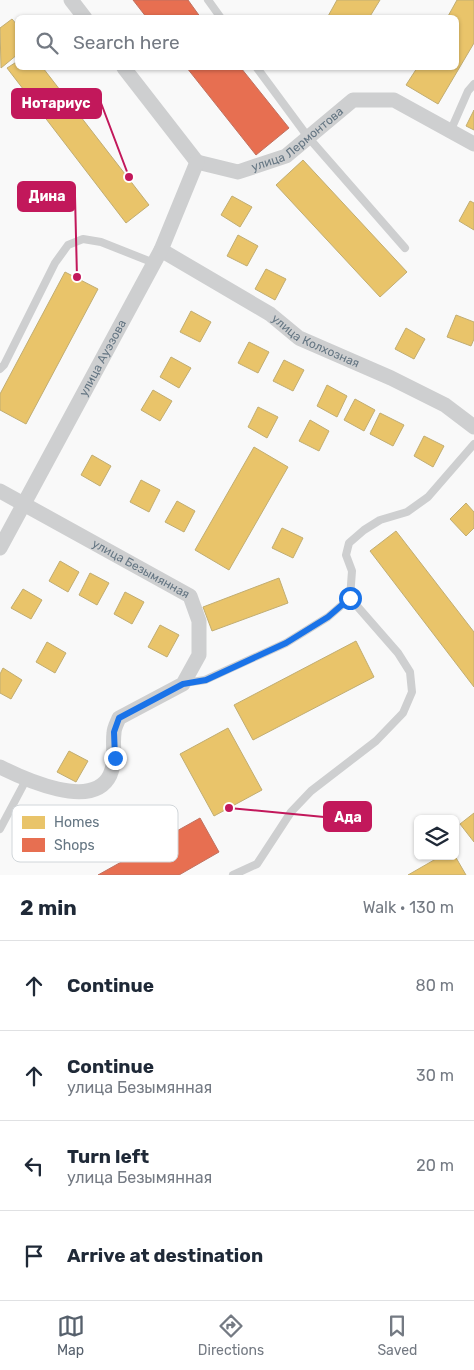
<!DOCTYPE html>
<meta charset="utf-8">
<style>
:root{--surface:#fff;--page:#f2f2f3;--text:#1f2937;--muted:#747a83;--line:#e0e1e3;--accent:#56606c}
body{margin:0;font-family:Rubik,sans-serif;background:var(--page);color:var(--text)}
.controls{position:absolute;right:15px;bottom:15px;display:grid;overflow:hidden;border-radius:8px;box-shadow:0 1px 4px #0004}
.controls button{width:45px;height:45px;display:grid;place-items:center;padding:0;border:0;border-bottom:1px solid var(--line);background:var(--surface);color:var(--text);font:25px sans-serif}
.stop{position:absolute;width:15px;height:15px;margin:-11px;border:4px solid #1a73e8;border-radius:50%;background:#fff}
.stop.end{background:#1a73e8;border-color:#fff;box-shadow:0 1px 5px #0008}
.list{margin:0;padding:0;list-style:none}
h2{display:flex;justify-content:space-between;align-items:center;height:65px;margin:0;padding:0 20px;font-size:21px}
h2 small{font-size:16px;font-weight:400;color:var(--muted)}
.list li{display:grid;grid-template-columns:32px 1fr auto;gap:15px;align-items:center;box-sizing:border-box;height:90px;padding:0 20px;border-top:1px solid var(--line)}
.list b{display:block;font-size:19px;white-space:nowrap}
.list p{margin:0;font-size:16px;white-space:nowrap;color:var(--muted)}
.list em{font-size:16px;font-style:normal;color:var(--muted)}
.icon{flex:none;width:28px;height:28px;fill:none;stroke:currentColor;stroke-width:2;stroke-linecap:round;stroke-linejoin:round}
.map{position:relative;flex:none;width:474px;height:875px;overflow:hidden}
.search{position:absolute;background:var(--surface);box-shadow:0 1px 4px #0004;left:15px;right:15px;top:15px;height:55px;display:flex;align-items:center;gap:12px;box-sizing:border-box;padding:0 18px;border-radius:8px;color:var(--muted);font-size:19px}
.sheet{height:425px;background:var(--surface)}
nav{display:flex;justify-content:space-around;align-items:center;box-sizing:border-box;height:70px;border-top:1px solid var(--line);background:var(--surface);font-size:14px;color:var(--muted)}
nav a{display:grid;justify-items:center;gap:2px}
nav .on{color:var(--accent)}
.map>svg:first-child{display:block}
.homes{fill:#e9c46a;stroke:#c1ad72}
.shops{fill:#e76f51;stroke:#c07160}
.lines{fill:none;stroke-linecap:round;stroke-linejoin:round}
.service{stroke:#cecfd0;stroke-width:8}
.minor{stroke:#cecfd0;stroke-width:15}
.route{stroke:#1a73e8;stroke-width:6}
.labels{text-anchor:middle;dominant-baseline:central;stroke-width:5;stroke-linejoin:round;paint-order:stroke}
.street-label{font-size:12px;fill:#657683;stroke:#fff}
.key{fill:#fff;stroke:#d1d6da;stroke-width:1}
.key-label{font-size:14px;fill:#657683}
.leader{fill:none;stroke:#c2185b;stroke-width:2}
.callout-dot{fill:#c2185b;stroke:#fff;stroke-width:2}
.callout{fill:#c2185b;stroke:#c2185b;stroke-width:2}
.callout-label{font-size:14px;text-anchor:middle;font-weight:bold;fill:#fff}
</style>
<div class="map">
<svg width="474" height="875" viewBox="0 0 474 875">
<rect width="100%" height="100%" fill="#f9f9f9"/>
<!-- homes -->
<g class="homes">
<path d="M337 0H380L369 18H327Z"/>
<path d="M457 0H474V43L438 104 406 85 417 68H456V18H447Z"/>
<path d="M12 19 18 26V54L1 68 0 28Z"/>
<path d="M18 61V68H43L149 205 126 223 7 68Z"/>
<path d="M474 110V130L466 126Z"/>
<path d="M303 160 407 272 380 297 276 185Z"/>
<path d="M232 196 252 207 240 227 221 215Z"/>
<path d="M470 201 474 203V230L459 221Z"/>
<path d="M238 235 258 246 247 266 227 256Z"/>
<path d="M266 269 286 279 275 300 255 289Z"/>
<path d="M65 272 98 289 26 424 0 410V394Z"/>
<path d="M191 311 211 322 200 342 180 332Z"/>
<path d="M456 315 474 322V339L471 346 447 337Z"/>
<path d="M406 328 425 339 414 359 395 349Z"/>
<path d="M249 342 269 352 258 373 238 363Z"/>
<path d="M171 357 191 368 179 388 160 377Z"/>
<path d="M284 360 304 370 293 391 273 381Z"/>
<path d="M327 385 347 396 337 417 317 406Z"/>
<path d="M153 390 172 401 160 421 141 410Z"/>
<path d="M355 399 375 410 364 431 344 420Z"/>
<path d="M258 407 278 417 267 438 248 427Z"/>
<path d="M380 413 404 425 393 446 370 434Z"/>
<path d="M310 420 329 431 319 451 299 441Z"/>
<path d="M424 436 444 446 433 467 414 456Z"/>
<path d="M254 447 288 467 229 570 195 550Z"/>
<path d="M92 455 111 466 100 486 81 475Z"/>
<path d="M141 480 160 490 149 512 130 502Z"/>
<path d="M177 501 195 511 184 532 165 522Z"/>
<path d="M466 503 474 512V528L466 536 450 519Z"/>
<path d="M282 528 303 538 293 558 272 548Z"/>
<path d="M396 531 474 632V687L370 551Z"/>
<path d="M60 561 79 572 68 592 49 581Z"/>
<path d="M90 573 109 583 97 605 79 595Z"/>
<path d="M279 578 288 603 212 631 203 607Z"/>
<path d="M23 589 42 600 31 619 11 608Z"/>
<path d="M125 592 144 602 132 624 114 614Z"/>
<path d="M160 625 179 635 167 657 148 647Z"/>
<path d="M356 641 374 677 253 740 234 705Z"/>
<path d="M47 642 66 653 55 673 36 662Z"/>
<path d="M3 668 22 680 11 699 0 693V674Z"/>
<path d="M228 728 262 790 214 816 180 754Z"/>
<path d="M69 751 88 761 76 782 57 772Z"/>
<path d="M474 813V842L460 824Z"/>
<path d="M441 856H455L466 875H408Z"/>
</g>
<!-- shops -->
<g class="shops">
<path d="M133 0H188L201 18H147Z"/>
<path d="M187 68H241L289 128 256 155Z"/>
<path d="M200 818 219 852 179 875H98Z"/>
</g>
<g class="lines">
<!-- service -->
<g class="service">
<path d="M208 0 221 18"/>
<path d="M257 68 308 137 405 248"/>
<path d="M450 132 468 91 474 84"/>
<path d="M0 369 4 365 55 263 68 245 83 239 101 242 154 263"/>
<path d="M184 683 205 680 286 643 328 617 350 598 352 571 346 555 349 543 364 530 380 520 407 512 428 497 474 444"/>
<path d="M0 829 26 780"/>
<path d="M233 875 257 864 291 812 311 791 376 741 403 713 412 692 410 672 398 653 350 598"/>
</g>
<!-- minor -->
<g class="minor">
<path d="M71 0 85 18"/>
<path d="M124 68 197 162"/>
<path id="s1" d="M197 162 238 172 286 156 353 100H394L474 144"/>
<path id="s2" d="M161 250 270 314 299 338 391 378 445 405 474 427"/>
<path id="s3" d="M0 491 190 596 199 621V655L183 684 119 718C117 723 114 728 114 733 112 748 117 759 110 775 93 811 24 779 0 767"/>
<path id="s4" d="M0 548 161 250 197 162"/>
</g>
</g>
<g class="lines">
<!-- route -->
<path class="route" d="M115 758 114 732 119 718 183 684 206 680 286 643 328 617 350 598"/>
</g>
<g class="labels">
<!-- street labels -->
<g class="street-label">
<text stroke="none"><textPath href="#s1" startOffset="111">улица Лермонтова</textPath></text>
<text stroke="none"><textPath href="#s2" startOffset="180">улица Колхозная</textPath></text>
<text stroke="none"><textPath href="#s4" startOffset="216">улица Ауэзова</textPath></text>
<text stroke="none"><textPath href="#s3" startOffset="161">улица Безымянная</textPath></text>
</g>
</g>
<!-- legend -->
<rect x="12" y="805" width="166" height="57" rx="8" class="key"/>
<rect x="22" y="816" width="23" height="13" fill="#e9c46a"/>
<rect x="22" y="838" width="23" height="14" fill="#e76f51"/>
<g class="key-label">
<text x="54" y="827">Homes</text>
<text x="54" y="850">Shops</text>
</g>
<!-- callouts -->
<path class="leader" d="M129 177L101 103M77 277L75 196M229 808L324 817"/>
<g class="callout-dot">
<circle cx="129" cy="177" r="5"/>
<circle cx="77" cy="277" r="5"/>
<circle cx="229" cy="808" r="5"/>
</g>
<g class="callout">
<rect x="12" y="89" width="89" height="29" rx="5"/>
<rect x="18" y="182" width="57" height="29" rx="5"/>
<rect x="324" y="802" width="47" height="29" rx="5"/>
</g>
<g class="callout-label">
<text x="56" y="108">Нотариус</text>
<text x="47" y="201">Дина</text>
<text x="348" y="822">Ада</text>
</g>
</svg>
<div class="controls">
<button><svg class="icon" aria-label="layers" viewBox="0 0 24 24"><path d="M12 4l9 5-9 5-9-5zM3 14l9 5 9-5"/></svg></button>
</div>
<div class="stop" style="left:350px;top:598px"></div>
<div class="stop end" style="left:115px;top:758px"></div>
<div class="search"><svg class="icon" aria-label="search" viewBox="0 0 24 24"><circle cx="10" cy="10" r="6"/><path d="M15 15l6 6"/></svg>Search here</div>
</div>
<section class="sheet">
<h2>2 min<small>Walk · 130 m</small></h2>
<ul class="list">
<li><svg class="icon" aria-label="ahead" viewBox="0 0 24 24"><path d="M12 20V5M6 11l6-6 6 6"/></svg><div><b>Continue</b></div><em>80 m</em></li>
<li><svg class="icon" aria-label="ahead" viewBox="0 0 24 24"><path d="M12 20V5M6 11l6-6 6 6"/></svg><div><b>Continue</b><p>улица Безымянная</p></div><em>30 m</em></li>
<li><svg class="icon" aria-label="left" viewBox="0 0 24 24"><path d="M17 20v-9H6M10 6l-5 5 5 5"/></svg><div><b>Turn left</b><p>улица Безымянная</p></div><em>20 m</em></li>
<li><svg class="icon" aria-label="arrive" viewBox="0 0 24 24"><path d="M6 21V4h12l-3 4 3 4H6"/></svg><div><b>Arrive at destination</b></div></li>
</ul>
</section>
<nav>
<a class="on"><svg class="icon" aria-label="map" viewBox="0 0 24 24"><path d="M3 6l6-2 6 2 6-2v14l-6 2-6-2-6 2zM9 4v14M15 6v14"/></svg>Map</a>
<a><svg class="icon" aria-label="directions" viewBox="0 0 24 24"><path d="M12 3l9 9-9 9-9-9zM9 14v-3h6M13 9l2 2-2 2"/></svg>Directions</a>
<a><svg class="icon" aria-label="saved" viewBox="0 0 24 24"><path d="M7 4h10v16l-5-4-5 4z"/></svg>Saved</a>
</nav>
